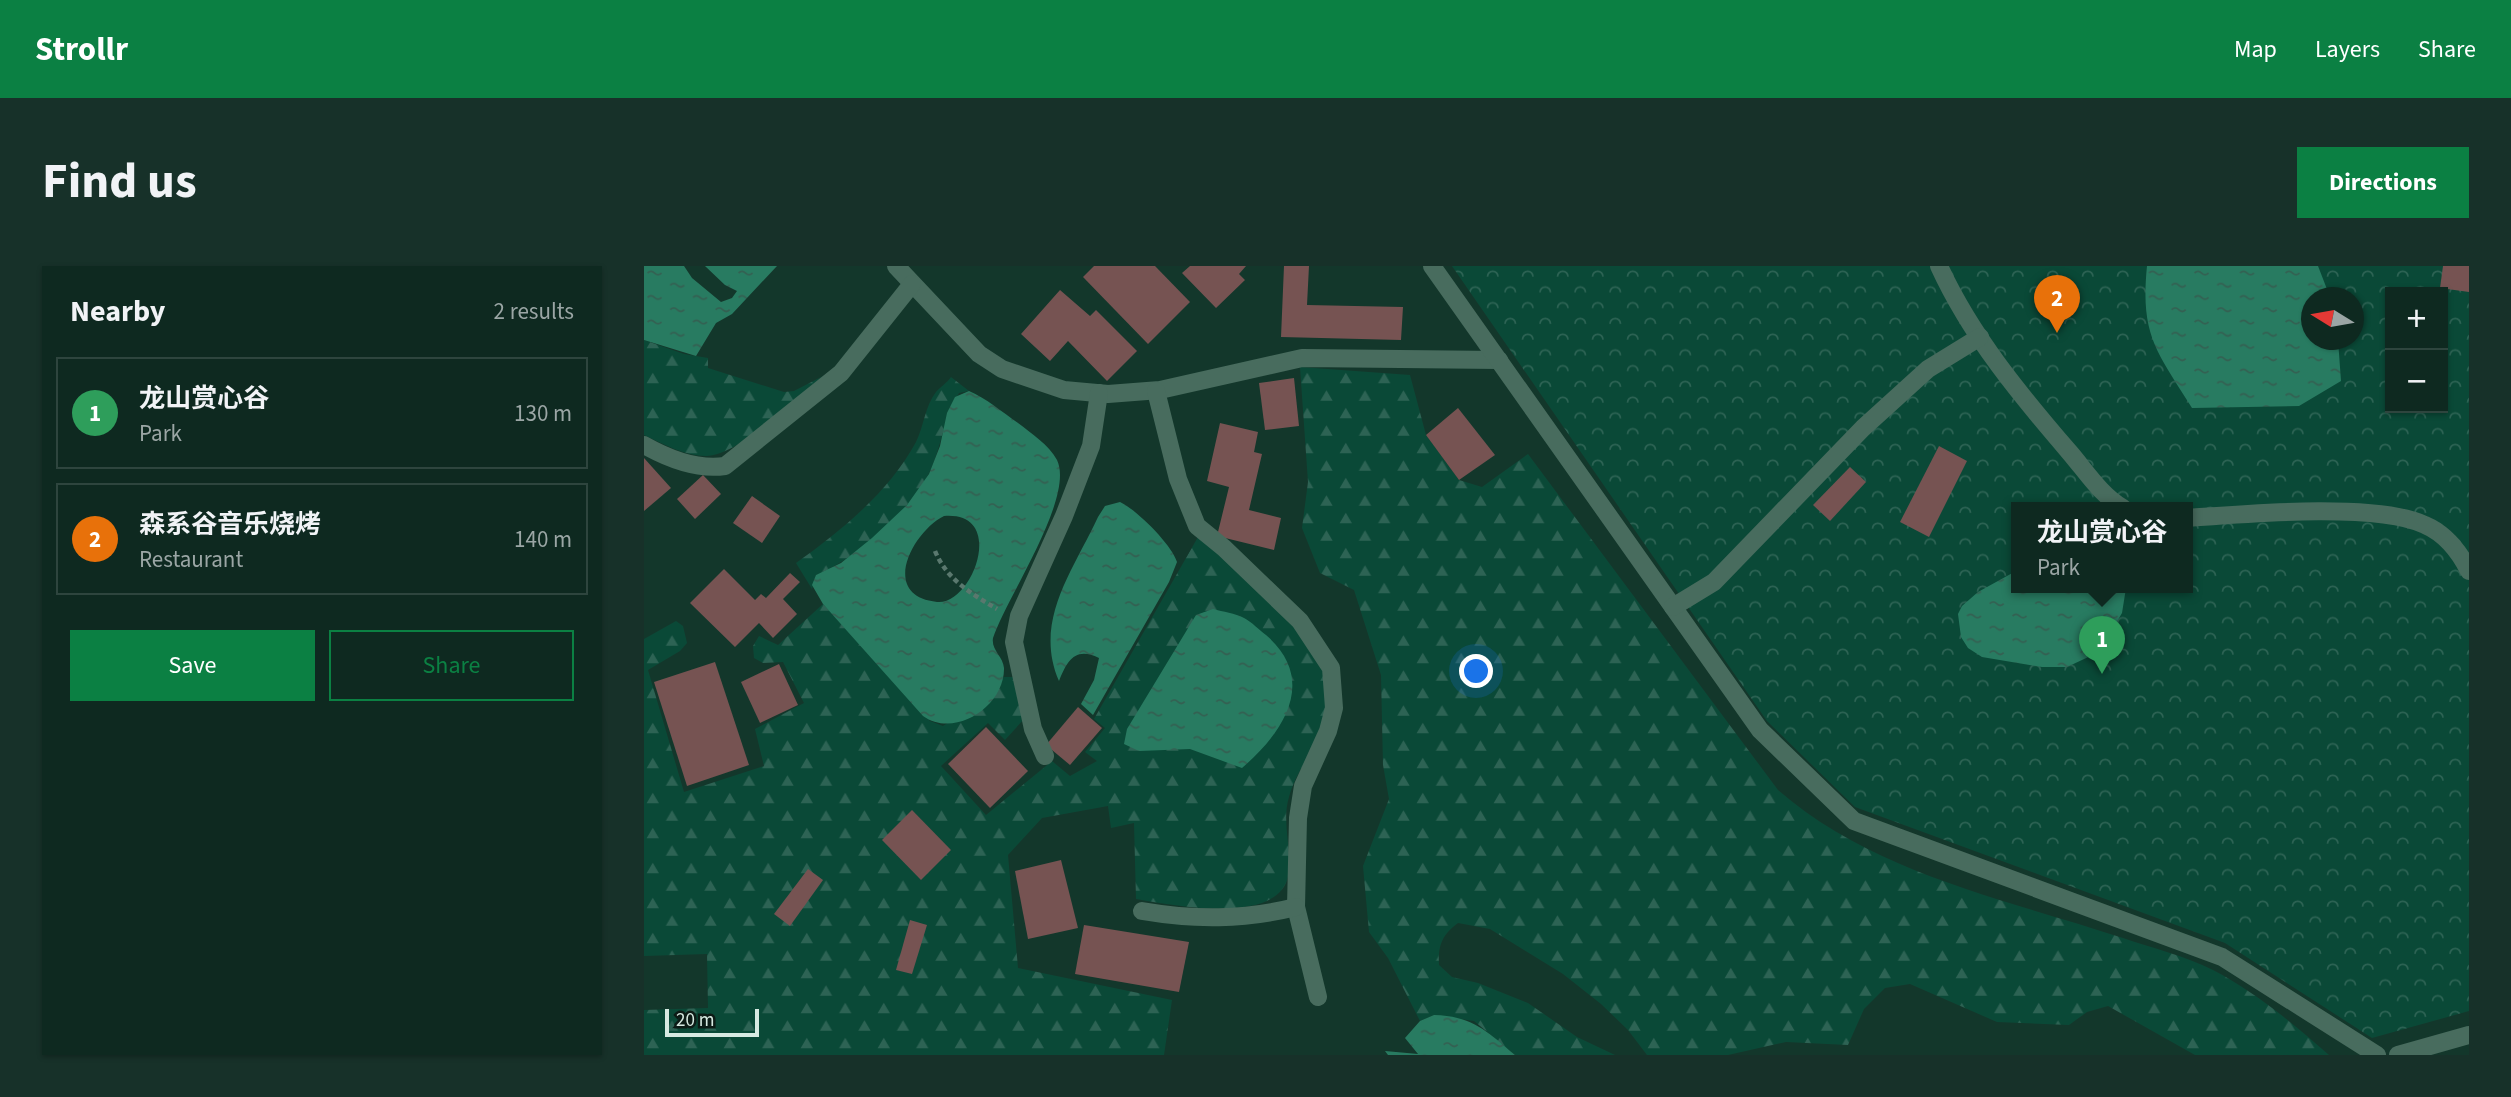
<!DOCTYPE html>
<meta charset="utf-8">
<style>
:root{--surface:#0e2920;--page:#173129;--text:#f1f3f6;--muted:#9ba6a5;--line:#2e453e;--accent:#0b8043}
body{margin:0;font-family:"Source Sans 3","Noto Sans SC",sans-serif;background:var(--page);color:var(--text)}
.controls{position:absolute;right:21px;top:21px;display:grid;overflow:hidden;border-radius:0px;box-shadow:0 2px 5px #0004}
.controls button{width:63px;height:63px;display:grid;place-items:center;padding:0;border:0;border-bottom:2px solid var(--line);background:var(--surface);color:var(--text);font:35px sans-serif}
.compass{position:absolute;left:1657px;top:21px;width:63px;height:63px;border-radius:50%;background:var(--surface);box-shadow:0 2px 5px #0004;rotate:281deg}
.scale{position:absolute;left:21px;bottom:18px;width:94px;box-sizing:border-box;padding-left:7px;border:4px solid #d7eae2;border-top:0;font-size:19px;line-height:24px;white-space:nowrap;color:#d7eae2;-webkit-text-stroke:5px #0c1b16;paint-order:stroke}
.you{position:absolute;left:833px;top:406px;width:24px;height:24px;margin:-18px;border:5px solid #fff;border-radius:50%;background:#1a73e8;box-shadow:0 0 0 10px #1a73e833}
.badge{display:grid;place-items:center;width:46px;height:46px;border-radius:50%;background:var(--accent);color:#fff;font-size:23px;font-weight:700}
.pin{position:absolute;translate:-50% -58px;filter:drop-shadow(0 2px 4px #0008)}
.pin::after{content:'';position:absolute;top:37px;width:24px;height:21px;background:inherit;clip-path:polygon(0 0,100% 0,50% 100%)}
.popup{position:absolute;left:1367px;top:236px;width:182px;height:91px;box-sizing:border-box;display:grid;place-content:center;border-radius:0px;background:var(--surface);filter:drop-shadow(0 2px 5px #0005);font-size:23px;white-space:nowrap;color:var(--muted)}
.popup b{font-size:26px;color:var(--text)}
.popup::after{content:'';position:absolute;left:50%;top:100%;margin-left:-14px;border:14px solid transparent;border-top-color:var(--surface)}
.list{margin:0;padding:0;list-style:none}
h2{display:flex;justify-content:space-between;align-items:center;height:91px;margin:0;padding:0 28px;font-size:30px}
h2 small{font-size:23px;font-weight:400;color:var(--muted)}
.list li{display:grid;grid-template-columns:46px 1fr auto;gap:21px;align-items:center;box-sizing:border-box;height:112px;margin:0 14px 14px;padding:0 14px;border:2px solid var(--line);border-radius:0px}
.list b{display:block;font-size:26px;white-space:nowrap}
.list p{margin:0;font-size:23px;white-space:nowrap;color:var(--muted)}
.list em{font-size:23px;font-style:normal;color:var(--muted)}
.actions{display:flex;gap:14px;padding:21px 28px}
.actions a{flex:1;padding:16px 0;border:2px solid var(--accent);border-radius:0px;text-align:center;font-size:24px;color:var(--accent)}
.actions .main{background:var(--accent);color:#fff}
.map{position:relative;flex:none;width:1825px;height:789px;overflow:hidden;border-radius:0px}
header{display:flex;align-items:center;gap:42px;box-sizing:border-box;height:98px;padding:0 35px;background:var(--accent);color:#fff}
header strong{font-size:33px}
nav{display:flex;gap:38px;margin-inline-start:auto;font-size:24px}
.intro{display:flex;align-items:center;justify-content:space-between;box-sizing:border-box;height:168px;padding:0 42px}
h1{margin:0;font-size:49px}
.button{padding:18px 32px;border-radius:0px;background:var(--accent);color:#fff;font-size:24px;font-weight:700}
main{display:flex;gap:42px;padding:0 42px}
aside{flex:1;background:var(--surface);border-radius:0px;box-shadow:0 2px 5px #0004}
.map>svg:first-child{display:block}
.forest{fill:url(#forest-firs)}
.park{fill:url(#park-crowns);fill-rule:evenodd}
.water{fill:url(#water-ripples);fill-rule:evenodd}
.building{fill:#765352}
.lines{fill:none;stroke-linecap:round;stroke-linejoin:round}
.path{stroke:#5a786e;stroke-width:4.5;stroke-dasharray:5 3.5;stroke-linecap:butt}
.minor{stroke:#486c5e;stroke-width:18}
</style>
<header>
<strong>Strollr</strong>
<nav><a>Map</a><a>Layers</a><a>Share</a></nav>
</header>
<div class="intro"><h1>Find us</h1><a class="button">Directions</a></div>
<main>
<aside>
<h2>Nearby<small>2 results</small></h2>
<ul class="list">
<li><span class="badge" style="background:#2e9e5b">1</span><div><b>龙山赏心谷</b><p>Park</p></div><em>130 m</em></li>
<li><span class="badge" style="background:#e8710a">2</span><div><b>森系谷音乐烧烤</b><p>Restaurant</p></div><em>140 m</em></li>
</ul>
<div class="actions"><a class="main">Save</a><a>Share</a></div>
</aside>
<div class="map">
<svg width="1825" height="789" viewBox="0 0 1825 789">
<defs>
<pattern id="forest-firs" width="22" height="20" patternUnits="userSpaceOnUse" patternTransform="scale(1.75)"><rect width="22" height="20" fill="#0a4937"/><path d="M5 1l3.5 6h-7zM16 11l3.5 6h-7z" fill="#2d6354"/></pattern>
<pattern id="park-crowns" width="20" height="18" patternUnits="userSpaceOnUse" patternTransform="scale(1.75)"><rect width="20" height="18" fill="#0a4937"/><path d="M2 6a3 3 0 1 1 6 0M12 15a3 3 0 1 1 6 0" fill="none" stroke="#2d6354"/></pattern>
<pattern id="water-ripples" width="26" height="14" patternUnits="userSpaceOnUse" patternTransform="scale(1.75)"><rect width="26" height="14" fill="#287b61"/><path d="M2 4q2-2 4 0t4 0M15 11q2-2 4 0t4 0" fill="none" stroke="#346052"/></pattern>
</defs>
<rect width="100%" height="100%" fill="#13372b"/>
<!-- forest -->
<g class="forest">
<path d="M0 74 40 88 64 92V102L140 126 150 125 179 110C152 131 95 190 62 190 41 190 19 178 0 169Z"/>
<path d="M656 101 766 109 782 169 815 214 838 221 884 188 1134 524C1229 607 1361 633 1479 672 1508 682 1541 690 1569 704 1611 726 1650 758 1685 789H1551L1464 740 1443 746 1425 759 1353 756 1266 718 1241 722 1220 743 1204 779 1142 776 1084 789H1003L984 764 957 738 919 708 846 663 814 657C798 669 794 679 795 699L808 711 834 717 884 737 933 771 971 789H871L830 755 790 749 776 755 744 692 725 666 719 600 745 533 739 499 737 409 710 324 676 307 658 262 664 216Z"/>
<path d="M307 111 325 125 315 127C300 151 298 178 287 203 269 243 212 293 172 309L168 323 152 297C197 265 245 226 272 176 280 160 281 140 292 126 296 121 303 117 307 111Z"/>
<path d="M554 271C599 306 695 378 684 443 679 474 653 501 645 531 637 557 649 584 644 610 635 660 526 639 492 633L490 557 467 562 464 540 398 552 364 589 374 702 528 734 520 789H0V744L64 742 63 688 0 690V373L32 355 39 360 43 377 36 385 4 404 40 526 120 500 111 463 160 437 139 396 119 397 110 392 109 380 115 370 134 379 179 338 286 455 299 460 356 422 359 411H369L380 453 361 474 344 457 297 500 342 549 408 495 426 510 453 495 441 486 461 462 450 453Z"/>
</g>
<!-- park -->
<path class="park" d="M808 0H1825V745L1728 772 1581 677 1211 541 1123 455ZM1746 26H1799V142H1746ZM1668 32H1710V74H1668ZM1372 242H1544V322H1372Z"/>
<!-- water -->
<g class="water">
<path d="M0 0H40L48 12 77 36 88 32 93 25 81 19 61 0H133L88 48 72 57 52 90 0 74Z"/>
<path d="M1503 0H1674L1686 31 1668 32V74H1694L1697 115 1655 140 1548 142C1513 85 1496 70 1503 0Z"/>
<path d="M325 125C342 132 358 146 374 157 387 167 405 179 413 194 431 232 362 332 349 372 347 384 359 390 360 402 361 440 311 473 279 450L179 338 168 319 172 309 197 297 228 272 263 239 285 208 296 180 303 147 311 131ZM300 250C364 245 328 340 293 336 235 330 268 266 300 250Z"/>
<path d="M476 236C493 244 528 279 533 296L525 316 449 449 437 438 450 414 455 392C431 380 423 395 415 415 389 355 429 305 454 251L461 240Z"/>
<path d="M1372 305V322H1482L1478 347 1455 386 1423 401H1398L1338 391 1324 382 1317 371 1314 348 1318 340 1334 326Z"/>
<path d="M569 343C579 346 591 347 600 352 608 356 615 364 622 369 674 414 640 466 598 502L546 483 495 485 480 478 483 463 552 349Z"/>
<path d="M790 749C828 750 843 765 871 789H744L741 785 774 788 761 772 776 755Z"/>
</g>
<!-- building -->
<g class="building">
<path d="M450 0H511L546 36 504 78 439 11Z"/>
<path d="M546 0H602L595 8 601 14 572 42 538 7Z"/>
<path d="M640 0H665L663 39 759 41 757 74 637 71Z"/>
<path d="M1799 0H1825V26L1796 22Z"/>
<path d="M416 24 446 50 452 44 493 85 463 115 424 75 406 95 377 68Z"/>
<path d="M650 112 655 160 621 164 615 117Z"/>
<path d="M814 142 851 189 815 214 782 169Z"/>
<path d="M576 157 614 166 610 186 618 188 605 244 637 252 630 284 573 270 585 221 563 215Z"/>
<path d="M1295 180 1323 195 1285 271 1256 256Z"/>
<path d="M0 192 27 222 0 245Z"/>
<path d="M1206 201 1222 216 1186 255 1169 239Z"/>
<path d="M59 209 77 228 51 253 33 233Z"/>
<path d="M108 230 136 250 118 277 89 257Z"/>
<path d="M80 303 111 334 117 328 122 332 146 307 156 316 139 333 153 348 129 372 115 357 91 381 46 337Z"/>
<path d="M71 396 105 499 43 520 10 416Z"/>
<path d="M135 398 154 439 116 457 97 416Z"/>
<path d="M434 441 458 462 426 499 402 479Z"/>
<path d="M342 461 384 505 346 542 304 498Z"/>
<path d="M268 544 307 584 277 614 238 574Z"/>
<path d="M417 594 434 662 384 673 371 605Z"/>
<path d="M164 603 179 614 146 660 130 648Z"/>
<path d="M266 654 283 659 268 708 252 704Z"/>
<path d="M440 659 545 676 535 726 431 708Z"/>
</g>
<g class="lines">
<!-- path -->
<path class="path" d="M291 285C303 314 328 328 353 343"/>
<!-- minor -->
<g class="minor">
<path d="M252 0 335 88 358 103 420 124 464 128 516 124 658 92 855 94"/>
<path d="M788 0 1116 464 1210 555 1578 691 1733 789"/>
<path d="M1295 0C1327 70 1377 130 1427 188 1443 207 1458 230 1479 242"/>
<path d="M512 125 534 213 553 260 580 282 656 355 687 402 690 442 684 465 659 520 654 552 652 641 674 731"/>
<path d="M0 179C23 192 53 204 81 200L197 107 268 18"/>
<path d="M1544 252C1599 248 1733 236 1781 259 1802 268 1815 285 1825 305"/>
<path d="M1029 341 1070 316 1219 162 1284 103 1336 71"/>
<path d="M401 490 389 463 370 376 375 350 420 250 447 180 455 127"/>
<path d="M498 645C551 654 599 654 652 641"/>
<path d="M1754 789 1825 769"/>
</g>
</g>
</svg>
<div class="controls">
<button>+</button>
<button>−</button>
</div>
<svg class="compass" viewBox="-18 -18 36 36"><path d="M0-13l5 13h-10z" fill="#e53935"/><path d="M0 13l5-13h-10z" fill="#9ba6a5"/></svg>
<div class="scale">20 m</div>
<div class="you"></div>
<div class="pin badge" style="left:1458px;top:408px;background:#2e9e5b">1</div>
<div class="popup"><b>龙山赏心谷</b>Park</div>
<div class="pin badge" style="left:1413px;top:67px;background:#e8710a">2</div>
</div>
</main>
